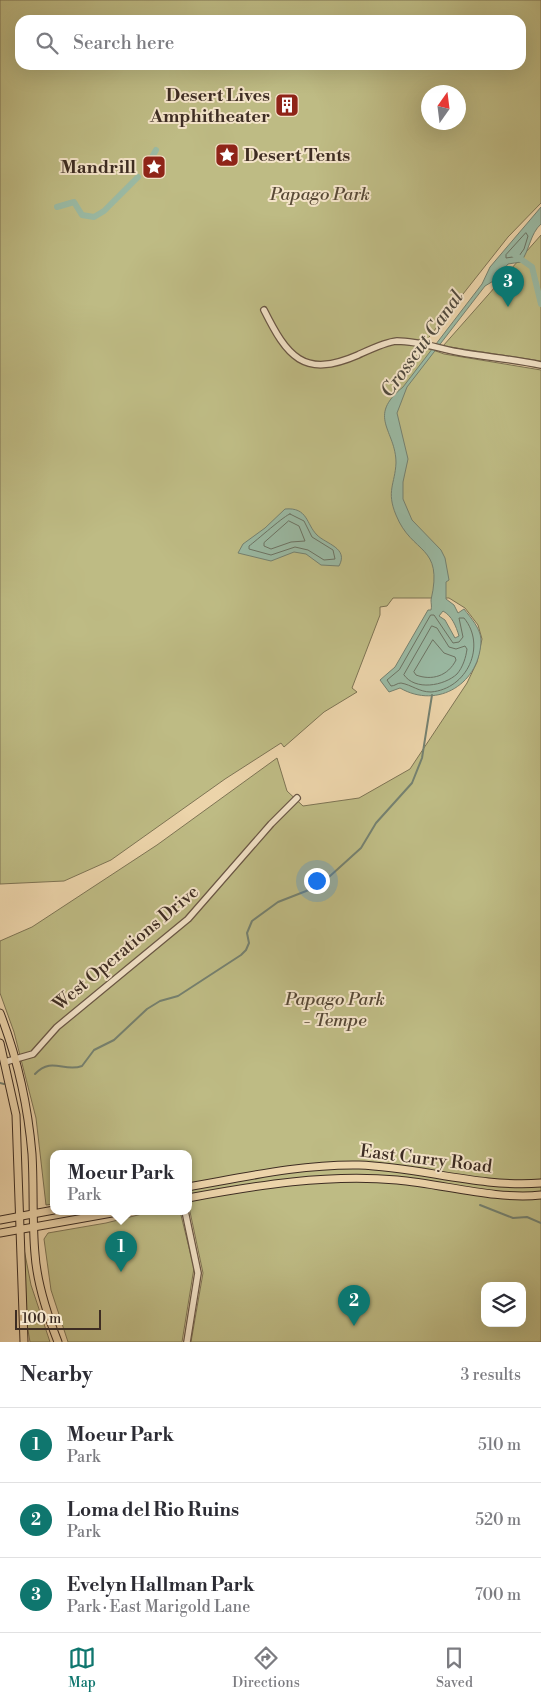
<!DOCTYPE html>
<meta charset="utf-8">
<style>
:root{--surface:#fff;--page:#f7f7f7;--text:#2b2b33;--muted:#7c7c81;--line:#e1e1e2;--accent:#0f766e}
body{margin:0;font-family:"Libre Bodoni",serif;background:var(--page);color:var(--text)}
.controls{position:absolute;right:15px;bottom:15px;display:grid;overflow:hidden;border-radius:10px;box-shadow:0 5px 20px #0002}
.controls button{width:45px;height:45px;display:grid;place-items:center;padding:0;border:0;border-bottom:1px solid var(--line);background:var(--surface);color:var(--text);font:25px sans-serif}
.compass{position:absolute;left:421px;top:85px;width:45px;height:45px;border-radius:50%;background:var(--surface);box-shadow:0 5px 20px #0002;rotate:14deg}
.scale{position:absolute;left:15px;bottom:12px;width:86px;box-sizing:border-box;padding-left:5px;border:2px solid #3e2d23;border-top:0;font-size:14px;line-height:18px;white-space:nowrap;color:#3e2d23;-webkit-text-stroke:4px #f3e3c8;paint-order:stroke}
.you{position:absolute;left:316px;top:880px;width:18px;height:18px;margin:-12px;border:4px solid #fff;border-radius:50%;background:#1a73e8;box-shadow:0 0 0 8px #1a73e833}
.badge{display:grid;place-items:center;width:32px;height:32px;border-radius:50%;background:var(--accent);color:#fff;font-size:16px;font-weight:700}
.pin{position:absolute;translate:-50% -41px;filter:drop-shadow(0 1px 2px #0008)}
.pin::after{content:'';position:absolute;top:26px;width:18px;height:15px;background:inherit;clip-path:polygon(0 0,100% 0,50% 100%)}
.popup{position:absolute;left:50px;top:1150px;width:142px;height:65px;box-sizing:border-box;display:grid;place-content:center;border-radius:10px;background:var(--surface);filter:drop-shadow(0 1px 4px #0005);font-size:16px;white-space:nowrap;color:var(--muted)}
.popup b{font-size:19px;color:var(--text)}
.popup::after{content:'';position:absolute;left:50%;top:100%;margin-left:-10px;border:10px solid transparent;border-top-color:var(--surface)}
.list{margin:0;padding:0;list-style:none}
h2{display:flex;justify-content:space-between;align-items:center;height:65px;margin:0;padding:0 20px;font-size:21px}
h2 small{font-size:16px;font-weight:400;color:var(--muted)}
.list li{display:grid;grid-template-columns:32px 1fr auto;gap:15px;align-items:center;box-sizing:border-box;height:75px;padding:0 20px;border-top:1px solid var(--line)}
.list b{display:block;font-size:19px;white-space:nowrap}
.list p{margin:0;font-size:16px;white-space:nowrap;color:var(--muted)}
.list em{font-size:16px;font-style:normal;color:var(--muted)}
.icon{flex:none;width:28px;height:28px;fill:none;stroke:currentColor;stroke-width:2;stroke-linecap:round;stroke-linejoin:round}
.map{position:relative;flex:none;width:541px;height:1342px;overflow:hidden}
.search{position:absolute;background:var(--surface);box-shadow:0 5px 20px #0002;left:15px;right:15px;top:15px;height:55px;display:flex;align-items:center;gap:12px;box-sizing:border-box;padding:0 18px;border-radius:15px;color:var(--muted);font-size:19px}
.sheet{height:290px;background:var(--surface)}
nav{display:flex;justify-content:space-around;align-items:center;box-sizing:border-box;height:70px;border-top:1px solid var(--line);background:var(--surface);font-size:14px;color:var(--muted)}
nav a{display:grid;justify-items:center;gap:2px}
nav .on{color:var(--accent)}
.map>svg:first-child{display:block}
.green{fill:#bebb84;stroke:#7e7454;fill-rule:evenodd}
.water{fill:#9ab9a3;stroke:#758170;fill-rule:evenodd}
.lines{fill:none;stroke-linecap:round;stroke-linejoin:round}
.shore{stroke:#6c7363;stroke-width:1}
.stream{stroke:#758170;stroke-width:2}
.canal{stroke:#9ab9a3;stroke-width:6}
.minor-casing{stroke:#6a5745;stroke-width:8}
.major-casing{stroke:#3e2d23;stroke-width:9}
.minor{stroke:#f3e3c8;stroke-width:5.5}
.major{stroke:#ecd4aa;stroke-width:7}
.labels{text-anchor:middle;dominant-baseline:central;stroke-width:4;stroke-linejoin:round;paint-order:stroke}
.poi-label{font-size:18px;font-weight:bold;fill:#3e2d23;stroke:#f3e3c8;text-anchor:end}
.park-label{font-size:18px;font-style:italic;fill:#584936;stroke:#f3e3c8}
.street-label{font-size:18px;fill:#3e2d23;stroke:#f3e3c8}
.water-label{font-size:19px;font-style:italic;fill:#50493d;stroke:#f3e3c8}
</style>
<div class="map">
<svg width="541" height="1342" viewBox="0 0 541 1342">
<rect width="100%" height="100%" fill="#ecd4aa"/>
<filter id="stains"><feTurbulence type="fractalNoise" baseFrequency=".004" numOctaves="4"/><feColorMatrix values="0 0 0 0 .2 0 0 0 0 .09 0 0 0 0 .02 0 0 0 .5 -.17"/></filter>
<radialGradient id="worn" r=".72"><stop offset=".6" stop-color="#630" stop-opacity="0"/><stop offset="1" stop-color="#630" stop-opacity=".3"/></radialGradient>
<!-- green -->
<g class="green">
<path d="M0 0H541V203L508 237 422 346 444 354 541 370V1342H191L203 1273 189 1207 188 1153H54L53 1204 46 1205 36 1118 14 1032 0 993V941L32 927 157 845 277 758 287 791 303 806 359 798 410 769 467 683 477 662 482 639 478 625 465 608 449 598H393L387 606 380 607V615L352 688 357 692 324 712 284 747 281 743 225 779 111 860 64 881 0 884ZM20 20H521V65H20ZM428 92H458V122H428ZM485 1286H522V1323H485Z"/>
<path d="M541 235V361L443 346Z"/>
<path d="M154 1211H180L194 1268 182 1342H68L51 1290 44 1239 48 1233 106 1223Z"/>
<path d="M24 1249 31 1285 50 1342H30L25 1312Z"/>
</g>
<!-- water -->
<g class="water">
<path d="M541 207V224C530 234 530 249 521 262L508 264 495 280 485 286 407 387 397 413 408 459 403 482V499L412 520 441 550 445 558 449 580 446 582V599L454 605 458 613 464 609C471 618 480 628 481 639 481 683 438 710 400 688L389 692 380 680 395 667 428 610H431C432 606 431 604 431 600 444 544 412 555 396 515 386 491 395 484 396 463 396 430 366 417 403 387L482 284 490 267ZM443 611C452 616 456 626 459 636L455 638 445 620 439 616Z"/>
<path d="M285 509C308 507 306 524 317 535 326 544 349 548 339 566L321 565 306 554 294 552 271 561 238 553 243 544 265 528Z"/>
</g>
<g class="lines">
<!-- shore -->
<g class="shore">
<path d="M526 233 528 236 524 249 519 256 506 258V255Z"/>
<path d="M290 514 304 521 312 537 333 550 335 559 324 560 308 550 295 547 271 555 249 549V546C256 541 286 514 290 514Z"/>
<path d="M289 521 299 526 305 541 291 542 271 549 264 546V543Z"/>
<path d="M431 615H434L453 643 459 642 463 637 459 618H464C487 646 467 689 431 692 419 692 412 685 401 683 397 683 395 686 391 686L387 680 399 670Z"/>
<path d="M432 626 437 628 449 647 456 649 465 646 467 649C466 657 463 667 457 674 444 686 415 691 404 675Z"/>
<path d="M433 640 444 653 455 657 456 660C448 676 432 681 416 675L414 672Z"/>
</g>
<!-- stream -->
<g class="stream">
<path d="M35 1074C52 1056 64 1073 82 1066L94 1050 114 1040 147 1009 160 1001 178 996 241 955 246 950 249 943 247 933 252 921 278 902 319 886 361 848 376 823 412 783 422 758 432 695"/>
<path d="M0 1083 4 1084"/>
<path d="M480 1205 513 1218 527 1217 541 1223"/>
</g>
<!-- canal -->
<g class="canal">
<path d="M148 164 156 150"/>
<path d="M57 207 74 202 82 215 94 217 104 211 138 177"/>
<path d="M515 255 532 267 541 304"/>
</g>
<!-- minor casing -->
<g class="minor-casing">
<g id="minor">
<path d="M264 310C287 356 303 379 358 355 369 350 385 342 397 341 418 341 437 348 458 352 485 357 513 359 541 365"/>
<path d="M5 1062 33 1054 57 1027 188 919 271 824 297 798"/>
<path d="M185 1211 198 1273 187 1342"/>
</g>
</g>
<!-- major casing -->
<g class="major-casing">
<g id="major">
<path d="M0 1013C17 1057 28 1107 32 1154 34 1187 32 1221 35 1254 37 1284 47 1314 58 1342"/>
<path d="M0 1043 16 1115 24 1342"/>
<path d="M188 1187C245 1177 301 1164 359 1165 420 1167 480 1188 541 1183"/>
<path d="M188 1198C258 1185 326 1174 397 1180 443 1184 496 1200 541 1195"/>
<path d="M0 1220 54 1210"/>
<path d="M0 1233 123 1211"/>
</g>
</g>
<!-- minor -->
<use href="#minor" class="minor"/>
<!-- major -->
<use href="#major" class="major"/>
</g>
<!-- icons -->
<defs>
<g id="building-square" transform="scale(1.25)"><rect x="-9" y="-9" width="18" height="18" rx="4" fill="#8f2418" stroke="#f3e3c8"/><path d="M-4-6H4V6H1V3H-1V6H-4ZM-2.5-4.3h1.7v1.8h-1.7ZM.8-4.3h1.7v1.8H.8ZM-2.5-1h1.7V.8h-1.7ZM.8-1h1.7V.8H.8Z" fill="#fff"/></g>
<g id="sight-square" transform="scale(1.25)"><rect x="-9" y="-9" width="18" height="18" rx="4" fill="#8f2418" stroke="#f3e3c8"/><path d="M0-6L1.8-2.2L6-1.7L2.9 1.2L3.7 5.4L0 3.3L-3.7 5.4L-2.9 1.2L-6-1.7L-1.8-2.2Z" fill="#fff"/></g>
</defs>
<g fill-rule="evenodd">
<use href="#building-square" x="287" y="105"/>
<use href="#sight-square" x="227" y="155"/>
<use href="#sight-square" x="154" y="167"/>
</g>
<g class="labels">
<!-- poi labels -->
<g class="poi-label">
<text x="270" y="95">Desert Lives<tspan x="270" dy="21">Amphitheater</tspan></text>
<text x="244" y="155" text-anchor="start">Desert Tents</text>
<text x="136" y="167">Mandrill</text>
</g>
<!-- park labels -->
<g class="park-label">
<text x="320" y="194">Papago Park</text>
<text x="335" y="999">Papago Park<tspan x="335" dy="21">- Tempe</tspan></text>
</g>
<!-- street labels -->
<g class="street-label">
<text transform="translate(126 948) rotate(-40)">West Operations Drive</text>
<text transform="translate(426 1159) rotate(7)">East Curry Road</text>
</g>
<!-- water labels -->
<g class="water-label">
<text transform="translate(422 344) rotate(-54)">Crosscut Canal</text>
</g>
</g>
<rect width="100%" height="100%" filter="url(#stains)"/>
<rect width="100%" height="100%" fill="url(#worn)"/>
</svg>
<div class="controls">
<button><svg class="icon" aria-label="layers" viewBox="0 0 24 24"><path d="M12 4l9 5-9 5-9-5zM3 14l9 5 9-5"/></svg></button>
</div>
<svg class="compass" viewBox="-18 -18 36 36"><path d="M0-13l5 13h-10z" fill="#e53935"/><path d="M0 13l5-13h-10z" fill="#7c7c81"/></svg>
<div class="scale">100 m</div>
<div class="you"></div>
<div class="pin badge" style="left:121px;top:1272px">1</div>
<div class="popup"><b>Moeur Park</b>Park</div>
<div class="pin badge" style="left:354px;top:1326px">2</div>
<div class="pin badge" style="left:508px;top:307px">3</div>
<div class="search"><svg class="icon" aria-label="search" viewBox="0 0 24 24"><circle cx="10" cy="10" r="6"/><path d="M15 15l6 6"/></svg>Search here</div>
</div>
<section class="sheet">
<h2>Nearby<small>3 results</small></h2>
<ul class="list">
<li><span class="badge">1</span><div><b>Moeur Park</b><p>Park</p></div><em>510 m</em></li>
<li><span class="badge">2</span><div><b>Loma del Rio Ruins</b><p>Park</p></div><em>520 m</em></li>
<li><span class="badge">3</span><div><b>Evelyn Hallman Park</b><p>Park · East Marigold Lane</p></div><em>700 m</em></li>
</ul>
</section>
<nav>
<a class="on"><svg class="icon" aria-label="map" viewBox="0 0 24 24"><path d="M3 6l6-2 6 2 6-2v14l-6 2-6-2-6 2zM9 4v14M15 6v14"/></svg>Map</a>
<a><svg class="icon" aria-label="directions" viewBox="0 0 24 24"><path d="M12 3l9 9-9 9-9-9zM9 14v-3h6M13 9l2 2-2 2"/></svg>Directions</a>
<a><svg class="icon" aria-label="saved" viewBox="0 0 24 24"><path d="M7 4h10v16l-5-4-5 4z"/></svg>Saved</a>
</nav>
